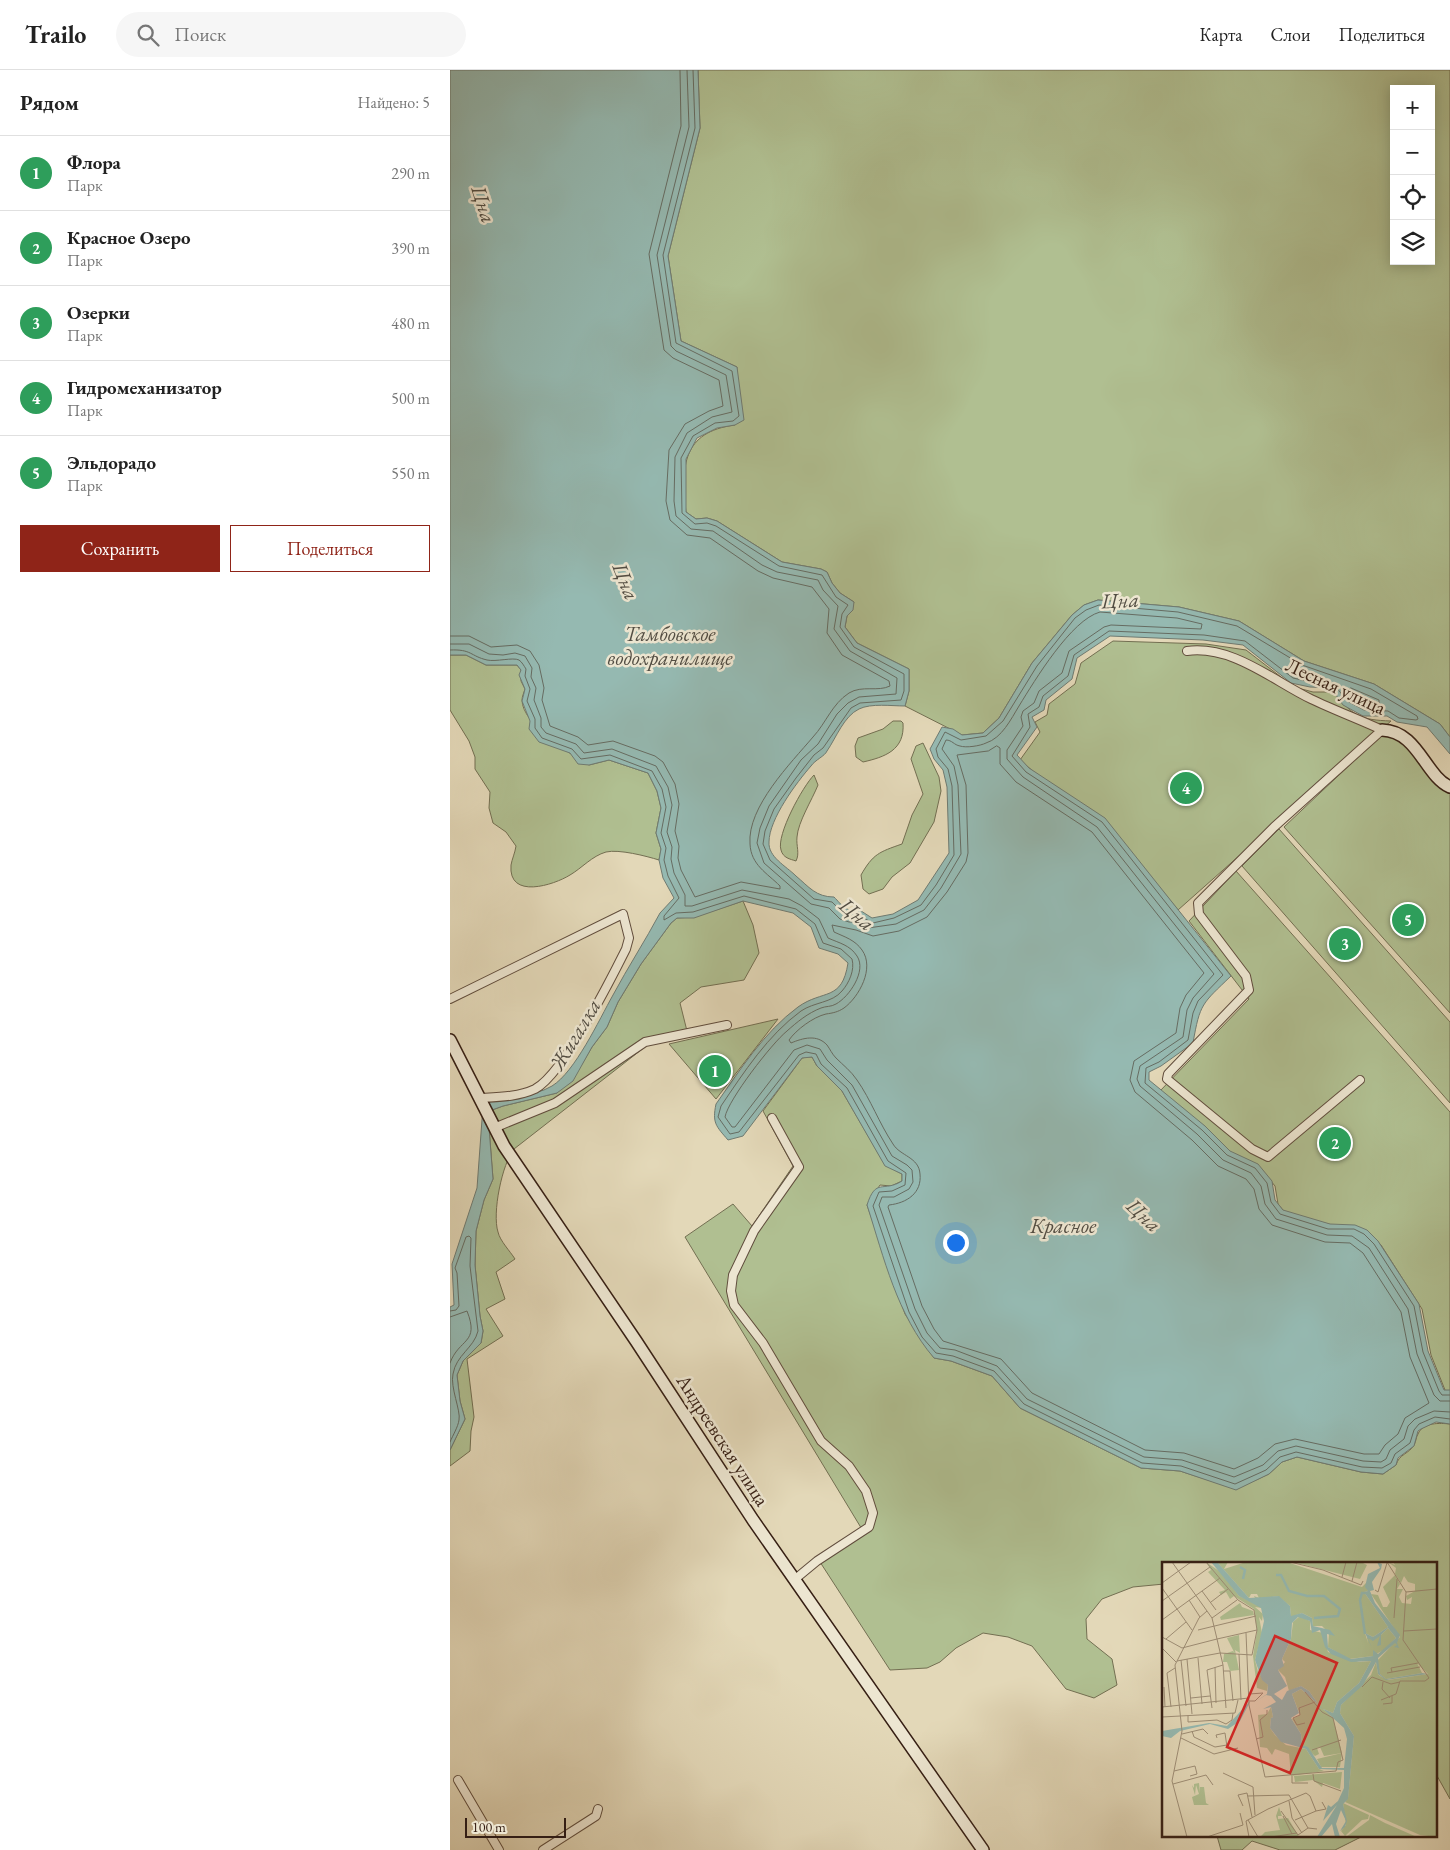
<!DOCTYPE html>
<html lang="ru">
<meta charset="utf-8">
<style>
:root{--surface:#fff;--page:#f6f6f6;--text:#222;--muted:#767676;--line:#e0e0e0;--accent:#8f2418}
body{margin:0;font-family:"EB Garamond",serif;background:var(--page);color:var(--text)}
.controls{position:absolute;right:15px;top:15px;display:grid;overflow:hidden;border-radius:0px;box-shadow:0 2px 12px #0003}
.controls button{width:45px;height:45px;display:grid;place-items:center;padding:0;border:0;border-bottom:1px solid var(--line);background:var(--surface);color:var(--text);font:25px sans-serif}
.scale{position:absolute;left:15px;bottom:12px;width:101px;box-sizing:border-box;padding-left:5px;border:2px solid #361f14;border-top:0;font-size:14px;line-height:18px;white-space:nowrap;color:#361f14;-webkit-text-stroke:4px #ede6d1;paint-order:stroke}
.you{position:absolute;left:505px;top:1172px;width:18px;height:18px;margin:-12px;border:4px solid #fff;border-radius:50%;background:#1a73e8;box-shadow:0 0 0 8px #1a73e833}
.badge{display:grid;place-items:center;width:32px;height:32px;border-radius:50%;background:var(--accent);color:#fff;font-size:16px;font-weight:700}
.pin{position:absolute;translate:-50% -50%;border:2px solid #fff;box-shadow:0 1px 5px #0006}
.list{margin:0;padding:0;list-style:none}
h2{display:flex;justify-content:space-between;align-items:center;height:65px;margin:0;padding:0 20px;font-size:21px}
h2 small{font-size:16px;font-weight:400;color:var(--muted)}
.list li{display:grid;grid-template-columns:32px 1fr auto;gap:15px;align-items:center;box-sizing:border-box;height:75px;padding:0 20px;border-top:1px solid var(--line)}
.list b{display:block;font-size:19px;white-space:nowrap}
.list p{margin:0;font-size:16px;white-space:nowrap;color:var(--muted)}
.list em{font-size:16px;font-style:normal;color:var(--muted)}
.actions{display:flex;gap:10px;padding:15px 20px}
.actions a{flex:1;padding:11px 0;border:1px solid var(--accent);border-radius:0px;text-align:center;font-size:18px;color:var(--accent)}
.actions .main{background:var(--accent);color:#fff}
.icon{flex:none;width:28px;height:28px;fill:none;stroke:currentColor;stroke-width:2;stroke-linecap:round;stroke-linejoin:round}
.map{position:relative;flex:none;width:1000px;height:1780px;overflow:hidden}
header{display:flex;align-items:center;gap:30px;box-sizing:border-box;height:70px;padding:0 25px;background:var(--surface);border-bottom:1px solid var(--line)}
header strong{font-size:24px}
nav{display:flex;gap:28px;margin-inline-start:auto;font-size:18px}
.search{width:350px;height:45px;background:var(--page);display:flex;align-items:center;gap:12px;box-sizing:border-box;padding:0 18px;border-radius:28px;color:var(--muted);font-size:19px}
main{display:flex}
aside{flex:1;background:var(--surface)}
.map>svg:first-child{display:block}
.green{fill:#b0bf91;stroke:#736f52;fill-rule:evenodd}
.water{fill:#95b9b1;stroke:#6f7b72}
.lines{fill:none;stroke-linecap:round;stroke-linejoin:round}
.shore{stroke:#666c62;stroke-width:1}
.street-casing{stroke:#614d3d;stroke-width:10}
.secondary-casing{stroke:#361f14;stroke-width:14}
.street{stroke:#ede6d1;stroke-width:8}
.secondary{stroke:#ede6d1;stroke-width:11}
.labels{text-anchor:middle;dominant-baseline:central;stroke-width:5;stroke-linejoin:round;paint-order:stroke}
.street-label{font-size:20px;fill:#361f14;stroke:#ede6d1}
.water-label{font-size:21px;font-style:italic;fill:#524d43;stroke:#ede6d1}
.inset-river{fill:none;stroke:#95b9b1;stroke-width:2.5}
.inset-road{fill:none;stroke:#9e8e76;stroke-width:1}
.view{fill:#d62828;fill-opacity:0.15;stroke:#d62828;stroke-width:2.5}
.inset-edge{fill:none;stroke:#361f14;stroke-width:2.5}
</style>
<header>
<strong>Trailo</strong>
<div class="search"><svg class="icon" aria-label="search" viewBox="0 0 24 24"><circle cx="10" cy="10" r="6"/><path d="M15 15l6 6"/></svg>Поиск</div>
<nav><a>Карта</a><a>Слои</a><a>Поделиться</a></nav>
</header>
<main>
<aside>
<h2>Рядом<small>Найдено: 5</small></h2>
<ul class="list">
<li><span class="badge" style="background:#2e9e5b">1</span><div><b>Флора</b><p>Парк</p></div><em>290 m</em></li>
<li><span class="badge" style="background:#2e9e5b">2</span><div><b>Красное Озеро</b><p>Парк</p></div><em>390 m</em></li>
<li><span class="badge" style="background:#2e9e5b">3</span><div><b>Озерки</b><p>Парк</p></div><em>480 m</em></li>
<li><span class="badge" style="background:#2e9e5b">4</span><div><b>Гидромеханизатор</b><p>Парк</p></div><em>500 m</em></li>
<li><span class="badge" style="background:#2e9e5b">5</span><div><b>Эльдорадо</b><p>Парк</p></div><em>550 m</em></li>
</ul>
<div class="actions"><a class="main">Сохранить</a><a>Поделиться</a></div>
</aside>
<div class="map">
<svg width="1000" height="1780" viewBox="0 0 1000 1780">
<rect width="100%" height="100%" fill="#e3d8b8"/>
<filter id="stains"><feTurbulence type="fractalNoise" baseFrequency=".004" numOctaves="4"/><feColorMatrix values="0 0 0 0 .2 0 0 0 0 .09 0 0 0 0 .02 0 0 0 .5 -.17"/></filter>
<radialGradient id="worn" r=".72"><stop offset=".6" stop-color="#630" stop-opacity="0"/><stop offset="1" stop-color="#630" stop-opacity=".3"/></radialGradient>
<!-- green -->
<g class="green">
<path d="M248 0H1000V667L990 654 924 614 854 591 789 551 729 537 648 530 634 535 622 545 582 593 549 648 533 663 512 665 455 636 459 621V599L407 573 395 557 397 546 404 532 390 523 382 513 377 502 371 499 332 492 267 451 257 448 246 449 236 442C231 396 232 362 285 355L287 297 231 271 218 186 250 58ZM944 19H981V191H944Z"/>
<path d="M663 571 756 574 796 580 844 617 863 622H884C902 646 911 650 941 651L728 840 689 792 570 690 590 662 585 652 597 645 599 634 625 614 631 593Z"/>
<path d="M0 585H16L36 595H67L71 600V611L75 619C74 622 72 627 72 630 72 654 120 684 139 695L159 690 198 703 207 721 211 738 206 763 211 779 209 790C196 786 169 779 156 782 142 786 132 798 120 805 104 815 58 830 61 795 62 789 65 783 66 776L56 762 43 753 39 738 40 722 25 699V687L19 671 0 640Z"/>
<path d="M443 651H451L453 653C455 680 435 687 413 692L406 687 405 676 408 668 433 659Z"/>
<path d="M942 655 1000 720V943L834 757Z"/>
<path d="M473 673 489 707 491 721 484 752 460 793 442 807 433 819 419 824 413 819 411 805C423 784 429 782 452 774L462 745 473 724 461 689 466 676Z"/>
<path d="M364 705 368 715C362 730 348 752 347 767 346 776 350 783 346 791 340 789 333 788 331 780 326 765 353 716 364 705Z"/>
<path d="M829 759 1000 952V1033L792 796Z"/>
<path d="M786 801 1000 1042V1325H997L981 1285 972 1239 931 1175 920 1164 836 1144 828 1134 825 1116 811 1099 791 1091 709 1022 799 929 739 851Z"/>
<path d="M293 831 303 855 309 883 294 910 251 917 230 933 237 961 200 973 64 1079C52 1094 42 1143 48 1162 50 1171 60 1181 65 1189L46 1202 55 1229 36 1239 53 1266 17 1289 24 1347 21 1361 20 1381 0 1396V1380L15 1349 10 1331 7 1305 13 1291 31 1273 33 1261 30 1246 25 1195 26 1161 34 1130 43 1109 38 1045 42 1040 53 1036 107 1023 132 994 142 977 157 957 168 932 191 894 221 853 227 848 244 847Z"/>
<path d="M328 949 266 1029 219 974Z"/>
<path d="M357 987H362L367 996 392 1021 435 1095 452 1104V1111L441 1116 430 1115 417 1135 455 1244 484 1288 501 1291 542 1306 570 1338 691 1398 730 1401 786 1419 819 1404 832 1392 847 1387 911 1402 933 1404 946 1395C949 1384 959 1384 964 1375 966 1372 966 1367 968 1364 973 1352 990 1353 1000 1354V1729L986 1704V1494H714V1514L683 1517 652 1529 636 1549 637 1569 662 1589 667 1615 644 1628 616 1619 582 1576 558 1567 533 1563 506 1578 490 1592 477 1598 440 1600 370 1492 413 1461 235 1167 283 1134 302 1156 343 1096 313 1041 352 988Z"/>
<path d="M767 1766H913L885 1780H830L802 1771 792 1780H771Z"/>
</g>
<!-- water -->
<path class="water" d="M0 0H248L250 58 218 186 231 271 287 297 294 350 285 355 267 358 247 368 236 389V442L246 449 257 448 267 451 332 492 371 499 377 502 382 513 390 523 404 532 403 540 397 546 395 557 407 573 459 599V621L455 636C442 636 421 633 409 639 394 646 386 668 377 681 375 686 365 690 361 696 347 712 319 749 319 772 318 787 336 796 346 806 359 817 366 827 384 827 392 835 396 843 408 839L422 848 443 844 468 830 499 783 497 717 493 700 484 689 480 679 492 657 503 659 512 665 533 663 549 648 582 593 622 545 634 535 648 530 729 537 789 551 854 591 924 614 990 654 1000 667V684L977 657 947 652 937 646H913L893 635 881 618 860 617 841 613 793 575 753 570 660 566 627 588 622 609 596 630 594 640 582 647 587 657 567 685 579 698 655 748 781 906C752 934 750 933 743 973L711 996 699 1002V1010L755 1056 780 1081 808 1094 822 1111 825 1130 833 1140 880 1154 905 1155 917 1160 928 1171 969 1234 978 1281 994 1320H1000V1354L986 1352 971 1359 968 1361 964 1376 948 1388 946 1395 933 1404 911 1402 847 1387 832 1392 819 1404 786 1420 730 1401 691 1398 570 1338 542 1306 501 1291 484 1288C447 1245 434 1188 417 1135 426 1107 433 1123 452 1111V1104L435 1096 392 1021 367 996 362 987 352 988 293 1066 278 1070C266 1056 262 1053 266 1034 290 1000 314 962 348 937 373 919 392 932 398 893L388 884 369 878 361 857 343 843 293 831 244 848H227L221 853 191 894 168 932 157 957 142 977 123 1011 107 1023 53 1036 42 1040 38 1045 43 1109 34 1130 26 1161 25 1195 30 1246 33 1261 31 1273 13 1291 7 1305 10 1331 15 1349 0 1380V1237L4 1235 2 1194 27 1118 33 1036C53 1023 81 1029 102 1016 125 1002 149 950 163 925 178 897 195 871 210 843L224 828 213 808 209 790 211 779 206 763 211 738 207 721 198 703 159 690 139 695 128 694 120 683 89 672 79 659 80 651 72 631 75 619 69 605 71 600 67 595H36L16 585H0Z"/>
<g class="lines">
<!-- shore -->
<g class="shore">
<path d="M237 0 239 57 207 185 221 276 226 281 276 305 282 342 262 347 237 363 225 387 224 431 226 446 241 459 263 461 312 495 327 502 368 510 373 520 388 536 384 559 400 581 447 608 446 624 409 627 398 633 387 644 368 674 351 690 319 736 310 758 307 773 314 793 361 834 379 838 390 849 399 852H407L418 858 446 854 474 840 491 818 511 784 508 715 504 696 492 679 496 670C502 670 504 675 510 676 516 678 530 676 536 673 552 668 561 649 569 636 585 610 621 550 650 542L727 548 752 554 751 559 661 555 654 557 619 581 612 603 589 621 584 633 573 641 571 647 573 656 557 680V689L573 707 647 757 764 904 743 928 737 940 733 967 690 996 687 1009 690 1016 747 1064 773 1090 801 1103 811 1116 815 1134 826 1149 877 1165 902 1166 919 1178 958 1239 967 1284 984 1325 990 1331H1000"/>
<path d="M243 0 245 58 213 185 226 273 282 301 289 346 283 351 265 353 243 366 231 388 232 443 245 454 257 453 266 456 329 496 372 505 386 527 398 535 392 544 390 557 404 577 454 604V621L451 630 410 633 401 638 373 678 364 685 346 708 324 739 315 761 313 774 320 790 364 829 382 832 394 844 401 846 408 845 423 853 444 848 471 835 486 815 504 785 502 716 498 699 488 687 486 679 495 662 511 670 536 666 553 651 587 596 625 548 636 540 649 535 728 542 787 556 852 595 921 619 967 646 968 649 966 650 949 648 938 641 914 640 897 631 883 613 861 612 843 608 795 571 754 565 659 561 624 585 618 606 593 626 589 637 578 644 580 657 562 686 576 702 652 752 773 905 748 931 743 943 738 970 709 992 696 998 695 1013 752 1060 777 1085 805 1098 817 1113 821 1132 830 1144 878 1159H904L914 1164 924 1174 964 1236 973 1282 989 1321 992 1325H1000"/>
<path d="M0 566H19L41 577 67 575 80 581 89 595 94 618 92 630 100 656 128 667 138 675 163 671 205 686 213 692 225 714 229 734 225 761 229 776 228 788 231 800 245 827 291 812 330 819V816C317 803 301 795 300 774 297 737 341 693 363 667 376 653 382 634 399 623 412 615 428 622 440 616L439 611 392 585 377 563 379 539 362 517 323 508 308 501 260 468 237 465 220 450 216 431 219 380 235 354 259 341 273 336 269 310 223 288 214 280 199 184 231 56 230 0"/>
<path d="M0 574H19L39 584 53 585 65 583 75 586 82 598 81 607 86 618 84 630 91 648V657L96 663 126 674 134 683 162 679 206 696 218 717 222 735 217 762 222 777 221 789 224 803 235 825V836H242L292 820 339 829 352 836 369 849 378 868C389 873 400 875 407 886 417 901 399 927 386 934 381 937 376 936 371 938 358 943 347 952 337 961 322 973 278 1030 275 1047L282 1057H285L344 980 357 975 370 979 377 990 402 1015 442 1086 457 1095 462 1100 463 1112 459 1119 444 1127H432L429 1135 465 1239 477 1263 490 1278 505 1280 547 1296 577 1329 694 1387 732 1390 784 1407 813 1395 828 1381 846 1376 913 1391 931 1392 936 1389 940 1380 954 1369 958 1356 965 1349 984 1341 1000 1342"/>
<path d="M0 580C22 579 20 586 37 590 46 592 63 587 69 590 72 592 74 596 76 599L75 606 80 619 77 631 85 649V658L92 668 122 679 131 689 160 685 202 701 212 719 216 737 211 763 216 778 214 790 218 806 229 828 214 846V850L226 843 243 842 294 826 346 839 365 854 373 873 391 879 402 889C405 900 399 913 392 921 382 933 364 932 351 941 318 965 294 1002 271 1036L268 1047 280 1064 289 1062 349 985 356 982 366 984 371 994 397 1018 438 1091 456 1103 455 1115 442 1121 429 1122 423 1136 459 1242 472 1267 486 1283 503 1286 544 1301 574 1334 692 1393 731 1396 785 1414 816 1400 830 1387 846 1382 912 1397 932 1398 941 1393 945 1384 960 1373 964 1360 969 1354 985 1347 1000 1349"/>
<path d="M901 618 929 630V633C918 637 903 631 898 621Z"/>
<path d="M547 676 550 678V694L566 712 642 762 754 903 736 925 730 938 726 963 684 991 680 1010 685 1022 742 1070 768 1096 796 1109 804 1119 809 1139 822 1155 875 1172 900 1173 913 1183 951 1242 960 1287 979 1333 955 1348 948 1364 935 1375 929 1384H914L845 1369 825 1374 808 1388 784 1399 734 1383 695 1380 582 1323 551 1289 493 1271 484 1259 472 1236 438 1137 439 1135C457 1133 472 1123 470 1104 469 1087 450 1086 443 1074 429 1053 421 1030 407 1010 401 1001 393 995 386 988 382 984 380 979 377 975 367 964 353 968 341 973L339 970C346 960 363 947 376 944 383 943 388 942 394 938 409 927 425 898 412 880 405 870 395 867 384 862L382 855 406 860 423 866 449 861 477 847 497 822 516 792 518 783 516 715 507 685 538 681Z"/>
<path d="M0 1241 6 1240 9 1236 7 1203 5 1198 16 1167 19 1166 21 1168 20 1196 28 1261C24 1278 6 1285 3 1304 0 1317 11 1341 9 1350 8 1357 3 1365 0 1372"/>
<path d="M0 1247 17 1241C30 1274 9 1268 0 1293"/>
</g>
<!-- street casing -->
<g class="street-casing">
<g id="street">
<path d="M737 581C782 575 822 610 861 629 884 640 908 649 932 660L824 757 748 833 749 844 796 906 799 920 718 1004 717 1009 802 1079 818 1087 910 1010"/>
<path d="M0 929 173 844 179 868 176 879C161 909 113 1004 85 1019 68 1027 48 1027 29 1028"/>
<path d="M322 1048 349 1097 304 1161 283 1205 281 1221 284 1235 313 1273 371 1371 399 1396 416 1421 423 1443 419 1457 367 1491 344 1510"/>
<path d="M44 1058 105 1033 195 972 277 955"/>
<path d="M8 1710 49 1780"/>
<path d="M93 1780 146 1746 148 1739"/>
</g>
</g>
<!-- secondary casing -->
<g class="secondary-casing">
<g id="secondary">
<path d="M932 660C968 661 975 706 1000 717"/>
<path d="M0 970 54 1076 186 1271 303 1450 533 1780"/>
</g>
</g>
<!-- street -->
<use href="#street" class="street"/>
<!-- secondary -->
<use href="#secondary" class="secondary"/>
</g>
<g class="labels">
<!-- street labels -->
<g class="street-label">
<text transform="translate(886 616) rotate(25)">Лесная улица</text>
<text transform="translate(273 1370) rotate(57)">Андреевская улица</text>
</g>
<!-- water labels -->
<g class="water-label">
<text transform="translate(34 134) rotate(72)">Цна</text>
<text transform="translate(176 511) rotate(68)">Цна</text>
<text transform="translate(670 530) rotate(-3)">Цна</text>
<text x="220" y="563">Тамбовское<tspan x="220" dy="24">водохранилище</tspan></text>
<text transform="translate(407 844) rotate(40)">Цна</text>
<text transform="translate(125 964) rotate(-59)">Жигалка</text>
<text transform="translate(694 1145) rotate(43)">Цна</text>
<text x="613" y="1155">Красное</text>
</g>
</g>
<!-- overview -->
<g transform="translate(712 1492)">
<rect width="275" height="275" fill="#e3d8b8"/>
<path d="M44 0 60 11 77 34 97 43 100 46 93 45 101 52 100 59 97 55 100 71 93 98 96 110 106 123 105 129 95 126 91 94 95 69 92 47 72 34 68 37 64 30 59 33 57 30 63 28 46 10 49 8ZM55 0H66L62 7 84 0H125L200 25 204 21 206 29 202 30 226 65 211 75 203 71 206 81 205 76 218 74 219 83V73L226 66 234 76 222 88 214 92 211 90V94L187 97 166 85 167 71 160 64H151L150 56 140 51 129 55 128 44 116 34 96 37 93 36 92 34 97 36 95 32H89L87 36ZM131 0H199L205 3 198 17ZM226 0 233 3 231 0H275V275L258 273 183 240 186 236 192 174 178 151 179 143 209 113 214 100 216 112 218 114 226 118 266 112 255 101 260 111 224 117 218 112 215 99 238 75 209 32 216 33 221 45H225L228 40 221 25 233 13 238 22 235 27H241L237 35 240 41 249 42 250 35 245 38 244 34 253 29V22L246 20 242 14 239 21 233 12 234 6ZM78 41 80 45 91 49 92 53 59 58 58 55ZM138 54 148 59V68L161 71 166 90 197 100 209 99 197 121 175 140 171 151 159 146 147 129 139 124 127 129 123 115 116 108 123 100 120 97 129 77 131 60ZM77 73 78 91 73 88 77 108 68 109 65 100H61L62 92 71 89 73 92 65 76ZM139 127 171 156 180 191 162 194 158 185 155 186 157 192 153 194 140 183 139 172 130 157 138 153 130 132ZM109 145 111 155 109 156 108 166 113 173 124 183 144 187 157 207 162 209 129 214 127 192 113 187 110 193 105 186 98 185 96 153 105 152ZM180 191 178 205H159L155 197ZM180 210 178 227 161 221 160 225 151 218 133 220 132 214ZM37 221 38 231V225H42L44 241 47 243H32L30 235 37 232 34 223 33 233 30 223 32 226V222ZM181 241 207 253 206 257 200 258 183 274 179 269 184 263ZM117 245 120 254H116V257L126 256 137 275H98L103 270 118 268 114 254ZM208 253 223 261 255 275H184L207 258Z" fill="#b0bf91"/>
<path d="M49 0 56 1 87 36 117 34 128 44 129 54 140 51 150 56 151 64 168 68 173 74 165 72 166 85 189 97 211 94V88L216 92 234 76 226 66 219 73V83L215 84 218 74 211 79 206 76 210 86 203 71 211 75 226 65 202 30 206 29 203 25 206 12 218 6 215 0 220 2 219 7 210 20 212 28 208 29 213 41 238 73 235 81 237 86 232 85 235 83 233 81 216 96 218 112 224 117 260 111 266 112 224 118 216 112 214 100 201 123 179 143 178 151 192 174 186 237 181 242 185 259 183 265 178 269 184 259 179 248 174 262 178 275H173L170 262 159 275H155L175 243 161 259 166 243 169 245 176 239 182 226V208L157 207 144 187 119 180 108 166 109 156 111 155 109 145 101 147 114 140 109 134 104 133 93 140H88L78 159 66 167 48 162 18 169 9 176 0 174V169L47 161 65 164 87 140H93L105 132 106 123 100 118 93 98 102 59 99 46 77 34ZM136 55 148 59 150 71 158 68 163 85 169 92 189 100 209 99 197 121 175 140 171 151 159 146 147 129 139 124 125 129 120 138 112 132 125 124 116 108 122 104 120 97 129 77 130 61ZM139 127 182 166 185 177 182 206H160L146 185 140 183 139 172 129 156 137 151 130 132Z" fill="#95b9b1" fill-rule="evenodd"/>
<path class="inset-river" d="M78 5 83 8 81 17M114 13H119L127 29 145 34H162L178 47 176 54 152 56M203 72 198 38 200 31H204"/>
<path class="inset-road" d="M10 0 50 56 55 77 20 86M128 0 161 8 199 23 201 19M180 15 184 0M190 19 195 0M0 21 29 0M0 26 30 68M213 28 216 30 225 1M40 29 54 48M244 30 275 27M27 38 38 55M0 39 48 5M49 40 66 27M50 56 75 38M232 56 235 17M0 58 58 16M36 68 94 54M242 69 275 67M84 71 87 143 103 215 174 209 176 200 181 198 171 156 160 150 143 130M0 75 20 86M4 77 24 60M0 86 14 100M77 92 79 138M36 96 40 142M25 97 30 152M19 98 24 144M15 99 58 91 90 93 95 68 92 48 76 38 44 0M53 105 54 141M61 109H68L71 139M230 110 229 106 256 101M225 111 258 105M221 120 220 127 228 136M2 125 3 145M200 125 210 115 229 122 238 120M87 132 101 131 93 139H87M29 136 48 134M219 138 234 132 238 119H263L267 116 241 78 244 30 225 0M221 142 230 141V134M0 145 87 136M9 145 5 111 13 106M50 146 45 108 61 103M64 146 61 103 55 77 95 68M26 153V160L55 158 64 162 70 158 71 151M0 155 73 151 76 138M143 161 135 163 131 156 138 153 137 146 153 140M30 169 32 175 53 185 65 183M20 172 41 167 46 172M19 176 52 192 76 186M55 176 54 173 63 171 65 185M94 177 101 175 98 158 105 152V148M150 188 179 178M12 209 33 204 35 212 28 214M61 211 91 225 93 253M151 212 152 219 179 229M130 214V221H146M11 222 44 213 51 223M86 234 127 233 146 266M127 239 130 256 140 271M81 244 76 233 85 231 90 255M119 249 136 273 146 266 155 267M121 254 130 272M86 258 96 275M133 258 154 249M25 275 10 219 20 169 13 103 37 56 45 49M45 275 81 263 78 251M87 275 84 259 106 247 144 231 148 234 154 249 164 247 160 240M109 275 135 271"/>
<path class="view" d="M113 74 175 101 128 211 65 185Z"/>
<rect width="275" height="275" class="inset-edge"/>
</g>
<rect width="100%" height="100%" filter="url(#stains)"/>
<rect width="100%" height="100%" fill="url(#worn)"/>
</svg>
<div class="controls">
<button>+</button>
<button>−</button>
<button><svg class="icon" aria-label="locate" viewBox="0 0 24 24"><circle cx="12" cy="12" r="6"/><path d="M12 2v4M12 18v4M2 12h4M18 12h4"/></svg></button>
<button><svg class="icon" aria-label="layers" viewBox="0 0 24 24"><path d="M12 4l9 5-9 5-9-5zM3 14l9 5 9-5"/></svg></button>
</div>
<div class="scale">100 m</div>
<div class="you"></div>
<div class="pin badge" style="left:265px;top:1001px;background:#2e9e5b">1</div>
<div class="pin badge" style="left:885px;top:1073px;background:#2e9e5b">2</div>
<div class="pin badge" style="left:895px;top:874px;background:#2e9e5b">3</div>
<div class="pin badge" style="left:736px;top:718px;background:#2e9e5b">4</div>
<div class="pin badge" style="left:958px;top:850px;background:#2e9e5b">5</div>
</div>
</main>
